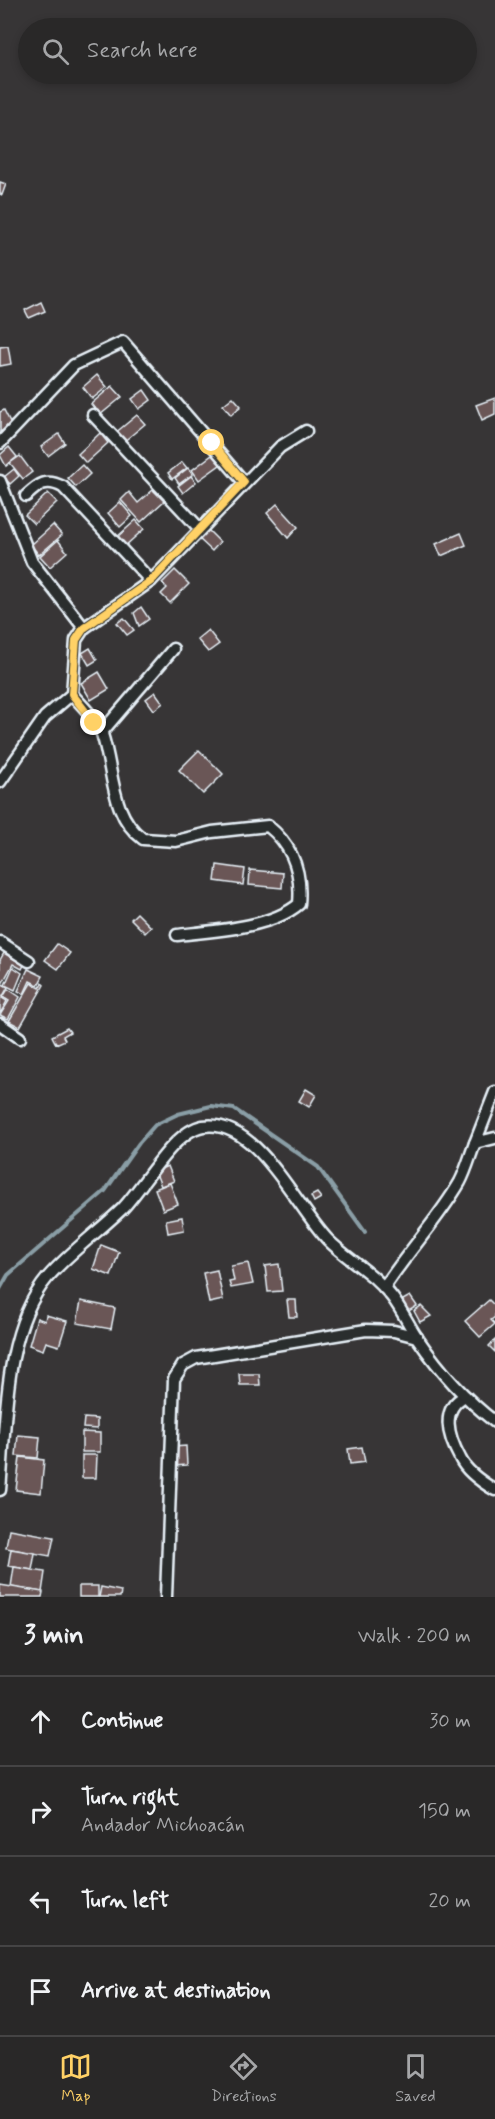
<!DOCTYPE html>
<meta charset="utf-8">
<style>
:root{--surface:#292828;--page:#353434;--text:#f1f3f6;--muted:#a5a6a8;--line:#454445;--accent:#ffd166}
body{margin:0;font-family:Mynerve,sans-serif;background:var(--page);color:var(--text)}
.stop{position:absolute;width:18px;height:18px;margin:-14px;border:4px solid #ffd166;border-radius:50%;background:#fff}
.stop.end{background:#ffd166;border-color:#fff;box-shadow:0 2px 6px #0008}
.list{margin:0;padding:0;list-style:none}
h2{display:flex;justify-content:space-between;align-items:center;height:78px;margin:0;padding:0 24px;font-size:26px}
h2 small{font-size:20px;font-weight:400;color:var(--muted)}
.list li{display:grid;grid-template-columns:39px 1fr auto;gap:18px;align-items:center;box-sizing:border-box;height:90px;padding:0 24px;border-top:2px solid var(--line)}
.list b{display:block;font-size:22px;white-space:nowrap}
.list p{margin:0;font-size:20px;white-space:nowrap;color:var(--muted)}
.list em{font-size:20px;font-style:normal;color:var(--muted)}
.icon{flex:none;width:33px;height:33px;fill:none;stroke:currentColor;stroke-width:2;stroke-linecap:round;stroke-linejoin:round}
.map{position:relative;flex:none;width:495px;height:1597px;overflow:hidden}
.search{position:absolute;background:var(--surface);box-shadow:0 3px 9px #0003;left:18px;right:18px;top:18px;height:66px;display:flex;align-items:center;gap:15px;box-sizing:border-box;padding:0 21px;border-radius:33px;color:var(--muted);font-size:22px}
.sheet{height:438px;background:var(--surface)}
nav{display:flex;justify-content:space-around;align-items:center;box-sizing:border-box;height:84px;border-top:2px solid var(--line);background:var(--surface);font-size:16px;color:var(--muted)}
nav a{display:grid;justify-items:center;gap:3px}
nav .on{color:var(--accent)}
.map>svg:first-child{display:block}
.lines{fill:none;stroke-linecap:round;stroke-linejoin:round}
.stream{stroke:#8a9ea6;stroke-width:4}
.building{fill:#6a5757;stroke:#e8f1f8;stroke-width:1.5}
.street-casing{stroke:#e8f1f8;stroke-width:15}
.street{stroke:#2a2d2e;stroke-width:10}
.route{stroke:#ffd166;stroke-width:8}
</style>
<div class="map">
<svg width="495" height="1597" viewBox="0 0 495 1597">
<rect width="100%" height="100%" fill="#373536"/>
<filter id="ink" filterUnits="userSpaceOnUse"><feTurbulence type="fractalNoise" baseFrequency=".0167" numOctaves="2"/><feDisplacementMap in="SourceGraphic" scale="12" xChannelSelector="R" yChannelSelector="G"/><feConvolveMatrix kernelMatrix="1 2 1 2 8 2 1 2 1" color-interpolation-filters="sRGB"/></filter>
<g filter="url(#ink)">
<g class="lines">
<!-- stream -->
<path class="stream" d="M0 1289 8 1275 105 1191 139 1143 155 1125 178 1114 211 1106 234 1109 318 1167 365 1232"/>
</g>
<!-- building -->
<g class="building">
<path d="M0 182 6 184 2 195 0 194Z"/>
<path d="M41 302 45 311 29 318 25 310Z"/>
<path d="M8 346 11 364 0 366V347Z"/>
<path d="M97 375 107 387 92 399 83 387Z"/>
<path d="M112 386 122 397 100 415 91 404Z"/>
<path d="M144 390 151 400 139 409 132 399Z"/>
<path d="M233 397 241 406 231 415 223 405Z"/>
<path d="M495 398V414L482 420 476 405Z"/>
<path d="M4 410 12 426 0 432V412Z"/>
<path d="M137 415 145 424 122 443 114 434Z"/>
<path d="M100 433 108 443 86 463 78 454Z"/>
<path d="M59 434 65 443 48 456 41 447Z"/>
<path d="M9 447 17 457 6 466 0 455Z"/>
<path d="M216 452 224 462 199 480 192 470Z"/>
<path d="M20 456 32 472 23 479 10 463Z"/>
<path d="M182 462 187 468 172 479 168 473Z"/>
<path d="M82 465 90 474 76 487 68 478Z"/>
<path d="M188 468 193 474 179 484 175 478Z"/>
<path d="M14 469 19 476 10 484 4 477Z"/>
<path d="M191 476 196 482 183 493 178 486Z"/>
<path d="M153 490 164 501 141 522 121 500 129 492 138 503Z"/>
<path d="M48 493 57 502 34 524 25 515Z"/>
<path d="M120 502 132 516 120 527 108 513Z"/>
<path d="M277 504 298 527 288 538 267 513Z"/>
<path d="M136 520 144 529 125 546 116 538Z"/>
<path d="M53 525 62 535 39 555 31 545Z"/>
<path d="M206 528 220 542 212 551 197 537Z"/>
<path d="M461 533 466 545 441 556 436 544Z"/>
<path d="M58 540 67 552 50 567 40 556Z"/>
<path d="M175 570 189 584 170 603 161 594 167 588 162 583Z"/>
<path d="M141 607 149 619 139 626 134 613Z"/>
<path d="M124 618 134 630 127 635 117 623Z"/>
<path d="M208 630 219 644 208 652 197 639Z"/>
<path d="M90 648 97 660 89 665 82 653Z"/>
<path d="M99 672 109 689 91 700 81 683Z"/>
<path d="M155 692 163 703 154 710 146 699Z"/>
<path d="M199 750 223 774 203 794 179 770Z"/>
<path d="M217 865 245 869 243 885 215 881Z"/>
<path d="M250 870 283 873 282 888 249 885Z"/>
<path d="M137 913 151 927 145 933 131 919Z"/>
<path d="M57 944 70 953 58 969 45 960Z"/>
<path d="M4 953 24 965 22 969 13 964 2 984 8 987 2 998 7 1001 0 1014V960Z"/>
<path d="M13 967 22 973 15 990 5 985Z"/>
<path d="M28 969 43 976 38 985 30 981 24 994 18 991Z"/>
<path d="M31 983 40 988 42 983 44 985 20 1027 9 1021Z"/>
<path d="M8 989 20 997 8 1019 0 1015 9 1001 3 997Z"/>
<path d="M67 1028 70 1032 63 1036 65 1040 56 1044 52 1036Z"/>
<path d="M306 1089 316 1095 309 1107 299 1101Z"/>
<path d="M168 1166 174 1181 161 1186 155 1171Z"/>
<path d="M170 1183 178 1204 163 1210 155 1189Z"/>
<path d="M317 1193 321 1198 314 1202 311 1196Z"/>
<path d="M182 1217 184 1230 168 1233 166 1220Z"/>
<path d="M101 1245 119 1252 111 1276 93 1269Z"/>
<path d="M248 1263 253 1284 231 1288 229 1282 234 1281 231 1266Z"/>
<path d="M279 1264 282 1291 268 1292 265 1266Z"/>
<path d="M217 1270 223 1300 209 1303 203 1273Z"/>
<path d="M410 1296 417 1306 407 1312 401 1301Z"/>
<path d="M287 1300H296L297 1317H289Z"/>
<path d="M489 1300 495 1306V1317L491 1320 495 1324 480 1337 465 1321Z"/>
<path d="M81 1301 115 1308 111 1329 77 1323Z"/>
<path d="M421 1306 431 1316 420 1322 414 1311Z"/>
<path d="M46 1315 67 1321 59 1346 46 1342 43 1350 29 1345 37 1318 45 1321Z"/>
<path d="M495 1340V1352L489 1346Z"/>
<path d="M239 1374H259L260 1385H240Z"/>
<path d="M84 1418 97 1419V1429L83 1428Z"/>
<path d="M82 1432 100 1433V1452H82Z"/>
<path d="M18 1435 40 1437 38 1458 16 1456Z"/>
<path d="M186 1446 187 1465 174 1466 173 1447Z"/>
<path d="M362 1447 365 1462 350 1464 348 1449Z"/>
<path d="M82 1455H97L96 1478H82Z"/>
<path d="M20 1457 44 1460 41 1493 16 1490Z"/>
<path d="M9 1529 54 1537 50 1556 6 1548Z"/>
<path d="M11 1549 35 1553 32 1570 8 1566Z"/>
<path d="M14 1567 45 1572 42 1592 11 1587Z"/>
<path d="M0 1585 43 1592 42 1597H0Z"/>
<rect x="79" y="1586" width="19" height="11"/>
<path d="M101 1587 121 1591 120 1597H99Z"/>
</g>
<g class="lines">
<!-- street casing -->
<g class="street-casing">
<g id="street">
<path d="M93 415 200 529"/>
<path d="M0 443 74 365 123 342 244 482"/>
<path d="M0 481 32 562 84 628"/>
<path d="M26 496C39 484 46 478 63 487L151 581"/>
<path d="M72 694C81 705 98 720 102 734 114 770 110 815 143 839L176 841 212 832 268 826C293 846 302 872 299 904 271 928 213 931 177 935"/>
<path d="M102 732 173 649"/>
<path d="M0 782 45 717 72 694 76 640 84 628 151 581 280 447 306 431"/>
<path d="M0 942 29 961"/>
<path d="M0 1024 20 1038"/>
<path d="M475 1143 495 1092"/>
<path d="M384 1288C407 1252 438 1220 460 1182 466 1171 470 1156 475 1143L495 1138"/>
<path d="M465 1396C440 1409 448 1436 460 1458 466 1471 483 1483 495 1490"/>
<path d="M0 1490C6 1424 3 1330 48 1277 70 1252 98 1232 122 1209 143 1188 173 1131 203 1126 256 1117 296 1207 328 1240 348 1260 374 1273 392 1297 402 1310 409 1326 418 1339 439 1370 465 1399 495 1422"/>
<path d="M166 1597 174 1379 183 1365 196 1358 366 1330 394 1331 417 1337"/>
</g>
</g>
<!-- street -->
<use href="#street" class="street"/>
</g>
</g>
<g class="lines" filter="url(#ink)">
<!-- route -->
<path class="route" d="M94 723 72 694 76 640 84 628 151 581 244 482 212 443"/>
</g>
</svg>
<div class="stop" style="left:212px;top:443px"></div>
<div class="stop end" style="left:94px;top:723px"></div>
<div class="search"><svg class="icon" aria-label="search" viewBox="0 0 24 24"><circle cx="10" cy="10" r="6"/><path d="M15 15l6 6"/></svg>Search here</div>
</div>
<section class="sheet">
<h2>3 min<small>Walk · 200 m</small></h2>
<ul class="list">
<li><svg class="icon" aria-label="ahead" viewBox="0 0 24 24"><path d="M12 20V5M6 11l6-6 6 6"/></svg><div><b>Continue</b></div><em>30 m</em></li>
<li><svg class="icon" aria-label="right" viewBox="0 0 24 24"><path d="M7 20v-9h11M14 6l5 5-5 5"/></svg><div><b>Turn right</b><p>Andador Michoacán</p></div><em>150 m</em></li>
<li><svg class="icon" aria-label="left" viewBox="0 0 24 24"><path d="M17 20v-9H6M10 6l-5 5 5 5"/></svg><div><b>Turn left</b></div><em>20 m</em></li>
<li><svg class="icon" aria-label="arrive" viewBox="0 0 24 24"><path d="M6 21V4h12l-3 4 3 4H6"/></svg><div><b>Arrive at destination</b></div></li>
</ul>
</section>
<nav>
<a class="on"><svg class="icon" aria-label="map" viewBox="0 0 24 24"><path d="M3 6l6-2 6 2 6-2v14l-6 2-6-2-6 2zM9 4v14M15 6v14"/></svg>Map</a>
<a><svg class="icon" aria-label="directions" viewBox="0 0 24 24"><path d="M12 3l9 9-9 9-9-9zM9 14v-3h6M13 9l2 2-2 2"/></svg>Directions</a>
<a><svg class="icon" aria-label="saved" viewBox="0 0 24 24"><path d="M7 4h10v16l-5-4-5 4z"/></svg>Saved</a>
</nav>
